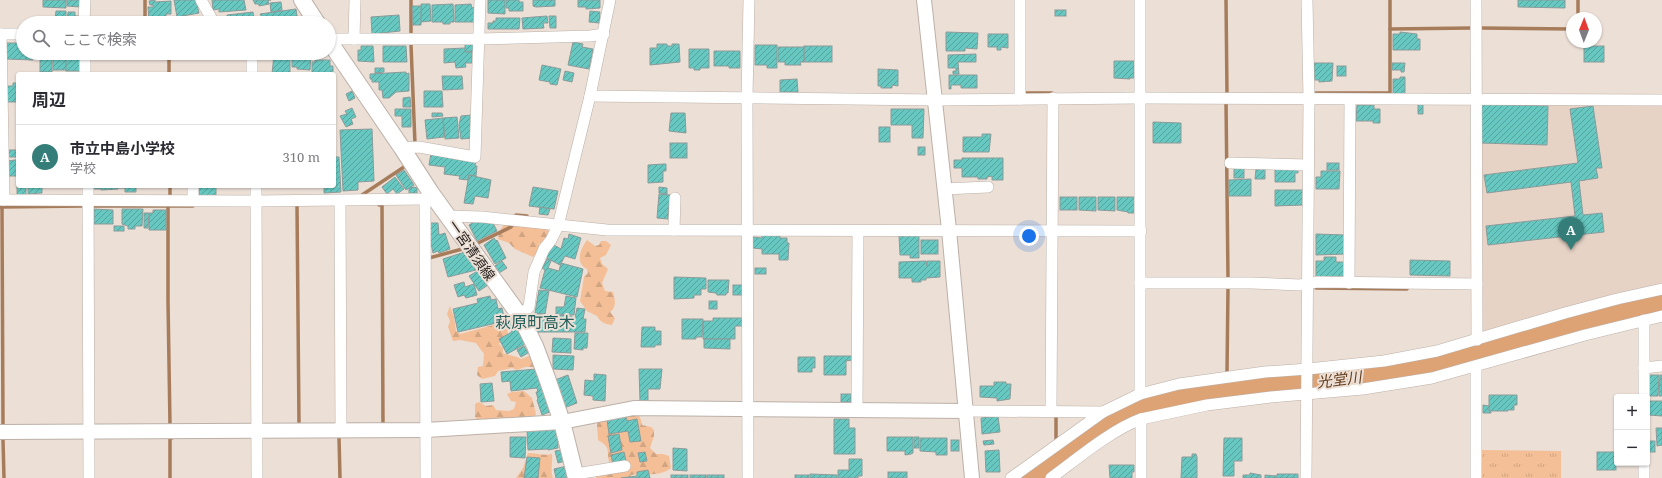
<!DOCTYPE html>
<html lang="ja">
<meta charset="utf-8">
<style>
:root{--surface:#fff;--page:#f7f7f7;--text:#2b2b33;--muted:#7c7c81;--line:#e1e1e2;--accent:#357d78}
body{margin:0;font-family:"Noto Serif","Noto Sans JP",serif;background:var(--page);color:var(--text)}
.controls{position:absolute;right:12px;bottom:12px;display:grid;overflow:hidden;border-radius:4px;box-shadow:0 1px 3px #0004}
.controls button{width:36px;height:36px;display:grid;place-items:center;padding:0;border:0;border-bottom:1px solid var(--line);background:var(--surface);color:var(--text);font:20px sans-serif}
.compass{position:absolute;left:1566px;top:12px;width:36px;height:36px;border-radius:50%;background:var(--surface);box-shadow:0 1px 3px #0004;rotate:1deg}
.you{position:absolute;left:1029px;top:236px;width:14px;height:14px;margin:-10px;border:3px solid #fff;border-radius:50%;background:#1a73e8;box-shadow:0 0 0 6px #1a73e833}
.badge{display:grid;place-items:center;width:26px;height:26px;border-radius:50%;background:var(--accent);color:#fff;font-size:13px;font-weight:700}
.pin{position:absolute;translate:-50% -33px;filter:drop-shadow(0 1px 2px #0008)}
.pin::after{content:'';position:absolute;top:21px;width:14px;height:12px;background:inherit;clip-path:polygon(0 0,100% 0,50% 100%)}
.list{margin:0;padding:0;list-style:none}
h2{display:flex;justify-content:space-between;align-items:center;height:52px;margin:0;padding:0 16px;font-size:17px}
h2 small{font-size:13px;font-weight:400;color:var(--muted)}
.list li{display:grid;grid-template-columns:26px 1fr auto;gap:12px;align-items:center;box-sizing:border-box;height:64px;padding:0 16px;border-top:1px solid var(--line)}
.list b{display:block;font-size:15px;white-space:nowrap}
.list p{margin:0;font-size:13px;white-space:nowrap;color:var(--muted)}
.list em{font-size:13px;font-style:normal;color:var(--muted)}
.icon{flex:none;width:22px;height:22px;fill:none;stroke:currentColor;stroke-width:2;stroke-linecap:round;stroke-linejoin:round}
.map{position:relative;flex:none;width:1662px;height:478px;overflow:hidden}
.search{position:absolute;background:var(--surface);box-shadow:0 1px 3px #0004;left:16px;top:16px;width:320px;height:44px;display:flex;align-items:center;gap:10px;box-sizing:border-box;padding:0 14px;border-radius:22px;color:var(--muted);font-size:15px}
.panel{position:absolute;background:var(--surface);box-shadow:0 1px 3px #0004;left:16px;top:72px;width:320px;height:116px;border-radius:4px}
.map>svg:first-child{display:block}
.built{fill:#e6d3c6}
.grass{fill:url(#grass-tufts)}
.forest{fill:url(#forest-firs)}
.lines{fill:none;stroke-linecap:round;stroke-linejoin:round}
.stream{stroke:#a77c5b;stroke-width:3.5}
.river{stroke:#dea375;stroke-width:21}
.building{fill:url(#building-hatch);stroke:#8b9b99}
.minor-casing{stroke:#bcb0a8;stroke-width:12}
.tertiary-casing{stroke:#bcb0a8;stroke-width:16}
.secondary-casing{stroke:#bcb0a8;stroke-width:18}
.minor{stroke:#fff;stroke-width:11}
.tertiary{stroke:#fff;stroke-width:14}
.secondary{stroke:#fff;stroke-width:16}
.labels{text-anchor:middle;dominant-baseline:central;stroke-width:4;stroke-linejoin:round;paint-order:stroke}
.street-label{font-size:14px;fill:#27221f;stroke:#ebdfd6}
.water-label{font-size:15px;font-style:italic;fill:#643c19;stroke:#ebdfd6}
.quarter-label{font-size:16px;fill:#265f5b;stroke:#ebdfd6}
</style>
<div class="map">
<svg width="1662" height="478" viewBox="0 0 1662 478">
<defs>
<pattern id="grass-tufts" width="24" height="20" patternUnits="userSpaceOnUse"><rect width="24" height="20" fill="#f4bf97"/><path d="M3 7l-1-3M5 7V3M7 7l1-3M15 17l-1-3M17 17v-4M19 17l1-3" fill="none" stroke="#d1a482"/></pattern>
<pattern id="forest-firs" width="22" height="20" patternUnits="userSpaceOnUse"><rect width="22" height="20" fill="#f4bf97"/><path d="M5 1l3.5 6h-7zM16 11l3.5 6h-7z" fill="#d1a482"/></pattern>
<pattern id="building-hatch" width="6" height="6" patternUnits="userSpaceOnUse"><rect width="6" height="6" fill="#66c8c1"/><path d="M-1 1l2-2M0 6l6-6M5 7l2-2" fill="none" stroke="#54a29c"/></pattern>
</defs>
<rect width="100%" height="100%" fill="#ebdfd6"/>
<!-- built -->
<path class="built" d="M1483 104H1662V286L1485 333 1480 330V110Z"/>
<!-- grass -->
<path class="grass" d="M1480 450 1561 451V478H1480Z"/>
<!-- forest -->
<g class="forest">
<path d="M507 222 543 226 549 231 548 239 539 244V251L533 257 515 249 509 243 498 239C499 232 501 227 507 222Z"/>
<path d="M587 240 595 246 599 245 601 241H606L611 245 606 255 600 258 602 264 608 269 602 283 605 291 613 292C615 300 617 307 610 312L615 318 612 325C605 324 601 323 597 316L587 311 580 301 584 277 588 273 587 269C575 263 580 249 587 240Z"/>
<path d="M450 306 454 318 456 331 460 334 497 324H506L508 334 502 337 499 344 503 348V353C509 356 515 355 521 359L534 354 537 365 532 367H525L517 370 512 368 498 371 495 376 482 379 477 375 478 367 483 366 484 354 476 343 460 340 453 341 448 327 450 321 447 314Z"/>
<path d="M524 391 532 398 536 414 533 419 523 417 511 420 502 418 492 422 479 421 475 417V404L479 402 486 406 493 405 496 410 509 411 514 409 516 402 511 401 507 394 512 392Z"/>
<path d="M638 414 641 420 642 425 651 427 654 430V436L650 448 656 454H663L669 456 671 468C661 477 644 473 631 475L630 478H596V475L611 466C604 453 614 449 598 440 598 432 596 425 598 418Z"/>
<path d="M528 453C537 453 543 456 552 454 553 463 550 470 553 478H516L523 468Z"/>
</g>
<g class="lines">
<!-- stream -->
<g class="stream">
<path d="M145 0V23"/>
<path d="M1226 0 1227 94"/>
<path d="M1578 18V0"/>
<path d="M1480 28 1572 29"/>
<path d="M1390 29 1472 28"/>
<path d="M411 34V0"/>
<path d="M411 45 415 144"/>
<path d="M169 53V74"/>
<path d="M1023 93H1052"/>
<path d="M1316 93H1390V0"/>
<path d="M1226 101 1228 279"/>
<path d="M170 186V197"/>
<path d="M362 195 404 167"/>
<path d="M379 205H382L383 425"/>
<path d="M92 206H193"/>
<path d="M168 206V301L170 425"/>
<path d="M297 206 299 424"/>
<path d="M1 207 83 206"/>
<path d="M2 207 3 424"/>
<path d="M474 245 511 227 516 215 527 216"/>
<path d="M429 262V258L466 248"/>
<path d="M1316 288 1407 289"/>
<path d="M1227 372 1228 287H1230"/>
<path d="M339 437 340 478"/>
<path d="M3 440 4 478"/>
<path d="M1056 442V417"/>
<path d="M1056 449V459"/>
<path d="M170 478V438H172"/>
</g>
<!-- river -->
<path class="river" d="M1029 478 1082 441 1128 412 1152 404 1188 396 1251 386 1318 382 1367 377 1414 370 1491 351 1573 326 1662 305"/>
</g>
<!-- building -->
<g class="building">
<path d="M43 0H66V8L43 7Z"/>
<path d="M67 0H80V7L67 6Z"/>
<path d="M155 0V2L171 1V14H166V17H158V23H149L148 7H153V5H150L149 1Z"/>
<path d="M174 0H196L199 13 177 17Z"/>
<path d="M212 0H244L246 10 219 12V9L213 10Z"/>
<path d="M253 0H271H268L269 4 259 6V4H255Z"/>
<path d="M488 0H505V14L488 13Z"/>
<path d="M506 0H519V2H523V11H509V8H506Z"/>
<path d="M533 0H555V6L536 7 533 6Z"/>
<path d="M578 0H600V8L586 9V7H578Z"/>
<path d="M1518 0H1565V8L1518 7Z"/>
<path d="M281 2 282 10 271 12 270 3Z"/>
<path d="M421 4H430L431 21 421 22Z"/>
<path d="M453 4 454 22H450V24H443V22H432V5Z"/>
<path d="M471 4 472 8 475 7V22H455V5Z"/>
<path d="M412 6H421V25H413Z"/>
<path d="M296 9 298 23H266L260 14Z"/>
<rect x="1055" y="10" width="11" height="6"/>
<path d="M56 11H66V23H43V19H55Z"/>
<path d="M590 11 600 12 599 23 589 22Z"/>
<path d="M68 12H75V16H79V23H67Z"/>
<path d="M253 12 255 23H228L227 15Z"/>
<path d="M399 15 400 31 372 34 371 17Z"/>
<path d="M547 16 548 23H543L544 28 523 29 522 18Z"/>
<path d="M549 16H556V28H550Z"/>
<path d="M496 18H520L519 29H488V23H493V21H496Z"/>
<path d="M946 32 978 33 977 49 965 48V51H946Z"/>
<path d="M1400 32 1417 34V39H1420V50H1393V34H1400Z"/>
<path d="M988 34H1008V48L1001 47V50H997V47H988Z"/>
<path d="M20 42H23V53H37V58H33V60L6 59 7 43H20Z"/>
<path d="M573 42 583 44 582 47 593 49 589 69 568 65Z"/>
<path d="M476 43 477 51 465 52V44Z"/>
<path d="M657 44H667V46H672V44H679L680 62 650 65V48H657Z"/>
<path d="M755 45H777V68H767V65H755Z"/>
<path d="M361 46H373L374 62 358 61V50H361Z"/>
<path d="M383 46H406L407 62H383Z"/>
<rect x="804" y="46" width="28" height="16"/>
<rect x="1584" y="46" width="20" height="16"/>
<path d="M778 47H804V62H800L801 65H785V62H778Z"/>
<path d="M465 48V52H472V63H465L466 67 456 68 455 62 444 63V49Z"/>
<path d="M689 49H709V68H700V70H694V68H689Z"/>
<path d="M714 51H740V68H729V66H714Z"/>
<rect x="40" y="53" width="12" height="19"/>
<rect x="53" y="53" width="13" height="17"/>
<rect x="66" y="53" width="15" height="18"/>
<path d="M279 53H290V74H272L274 54H279Z"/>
<path d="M292 53H306V55H311L310 70 297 69V67H292Z"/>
<path d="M976 54V62H958L959 74H953V71H956V68H948V55Z"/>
<path d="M315 60H330V66H333V74H312V62H315Z"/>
<path d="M1114 61H1134V78H1130V79L1114 78Z"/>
<path d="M1314 63H1333L1332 81 1319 82V80H1314Z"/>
<path d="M1392 63H1405L1404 72H1401V70H1392Z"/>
<path d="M542 65 561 69 557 85 550 84V82L539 80Z"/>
<rect x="1337" y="66" width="9" height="10"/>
<path d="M375 68H384V72L375 73Z"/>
<path d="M878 69 898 70V86L892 85V88H881V86H878Z"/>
<path d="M565 71 574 73 572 82 563 80Z"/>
<path d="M406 72V74L409 73V91L396 92 389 98H383L382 90H379V82H372V79H370V74Z"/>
<path d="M949 75H977V88H961V85H951V89H949Z"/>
<path d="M442 76H462L463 89 443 90Z"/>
<path d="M1400 77H1405V94H1393V79H1400Z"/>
<path d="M797 79 798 92H780V80Z"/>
<path d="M13 83H18V102H7V86H13Z"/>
<path d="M352 91 355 98 349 101 346 94Z"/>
<path d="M424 91H442L443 107H424Z"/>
<path d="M410 97 411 107H403V98Z"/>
<path d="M1418 103 1423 104V114H1418Z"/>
<path d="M1481 104 1548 106 1547 145 1480 143Z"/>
<path d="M1357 105H1374V109H1380V123H1373V121H1356Z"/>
<path d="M1593 106 1602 168H1596L1598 178 1579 181 1583 215 1602 213 1604 232 1488 245 1486 226 1575 216 1571 182 1487 193 1484 175 1578 163 1570 109Z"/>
<path d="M352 108 356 117 351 119 353 124 346 127 340 116 347 114 345 111Z"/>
<path d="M395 109H411V127H402V116H395Z"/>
<path d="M891 109H924L923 138H912V125H891Z"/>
<path d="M432 113H442L443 116 432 117Z"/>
<path d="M671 113H685L686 133 669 131Z"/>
<path d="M472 115V120H471L473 138 461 139 459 125 461 116Z"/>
<path d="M457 117 459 138 445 139 443 118Z"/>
<path d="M443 118 444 137 427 139 425 120Z"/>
<path d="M1153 122 1181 123V143H1153Z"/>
<rect x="879" y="127" width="11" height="15"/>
<path d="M372 129 374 181 358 182V190L343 191 340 130Z"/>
<path d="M982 134H991L989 152H963V137H982Z"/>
<rect x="670" y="143" width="17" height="15"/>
<rect x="918" y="147" width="7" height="8"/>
<rect x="8" y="150" width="10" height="7"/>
<path d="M431 153 476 159 475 166H477L476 176 469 175 468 180 459 179 460 176 444 174 445 167 429 165Z"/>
<path d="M334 157H339L341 192 324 193V186H334Z"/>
<path d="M962 158H1003V180H992V176L987 177V179H978V177H962V168H954V160H962Z"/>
<path d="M15 160H18V176H7V161Z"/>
<rect x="1327" y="163" width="12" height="7"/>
<path d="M664 164H666V171H663V182L648 183V165Z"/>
<rect x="1234" y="167" width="10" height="11"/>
<path d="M1275 167H1298V173H1295V182H1275Z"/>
<path d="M1256 169H1265V179H1255Z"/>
<path d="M404 170 414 185 406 190 396 175Z"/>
<path d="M1321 171H1340L1339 189H1316V177H1321Z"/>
<path d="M469 175 491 180 488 198 475 196 473 204 464 203Z"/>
<path d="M395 177 404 189 397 194 393 189 387 194 382 187Z"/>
<path d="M1251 179V196H1229V180Z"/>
<path d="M17 184 18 186H26V196H17Z"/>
<path d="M28 186H42V193L28 194Z"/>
<path d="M93 186H118V189L101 190V189H93Z"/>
<path d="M119 186H136V192H125V188H119Z"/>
<path d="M199 186H216V195L199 196Z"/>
<path d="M414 187 417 188V193H409V188Z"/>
<path d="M533 187 558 191 554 209 529 206Z"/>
<path d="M659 187 667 188V194L659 193Z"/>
<path d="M1275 190H1303V205L1275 206Z"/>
<path d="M659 194 670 195 668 219 657 218Z"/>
<rect x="1060" y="197" width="17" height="13"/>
<path d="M1079 197H1096V211L1079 210Z"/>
<path d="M1098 197H1115V211L1098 210Z"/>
<path d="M1117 197H1135V213H1128V212L1117 210Z"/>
<path d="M540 207 550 209 548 215 539 214Z"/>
<path d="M94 209 113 210V224H94Z"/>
<path d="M122 209H143L142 226H135V229H128V226L122 224Z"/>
<path d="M153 210H166V230H149V213H153Z"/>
<path d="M144 213H149L148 228H144Z"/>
<path d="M476 221 477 223 485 221 487 224 492 221 497 231 477 241 469 225Z"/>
<path d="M429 223H438L439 235 445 233 450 249 439 253 438 251 433 253 430 239Z"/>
<rect x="114" y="226" width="10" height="5"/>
<path d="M569 234 581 238 575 259 565 256 560 265 545 257 552 244 561 249 564 238 568 239Z"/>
<path d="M1316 234 1346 235V254L1316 255Z"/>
<path d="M762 235 780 236V238H787V243H789L788 260H779V254H762V249L753 248V237L762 238Z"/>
<path d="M919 235V258H910V255H900L899 236Z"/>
<path d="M494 238 496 241 497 240 506 258 495 264 484 245Z"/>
<rect x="921" y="240" width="17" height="14"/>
<path d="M468 251 472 257 476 270 448 277 443 259Z"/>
<path d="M1324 257H1336V262H1347V276L1316 277V261H1324Z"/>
<path d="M547 259 551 261 548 268 559 271 561 263 583 269 577 297 540 288 545 270 542 268Z"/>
<path d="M1410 260 1450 261V276L1410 275Z"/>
<path d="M502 261 507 268 499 273 495 266Z"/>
<path d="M926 261 927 266V261H940V277L926 278V280H921V282H912V278H899V262Z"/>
<rect x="755" y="268" width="11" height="6"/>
<path d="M481 269 491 283 479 291 469 276Z"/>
<path d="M674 277 706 278V289H701V295H694V298L674 299Z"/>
<path d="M708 280H729L728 293H726V295H717L716 293 708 292Z"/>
<path d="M464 282 465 287 474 284 477 295 466 298 464 295 458 297 454 285Z"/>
<rect x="733" y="285" width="11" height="10"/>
<path d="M539 290 549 291 545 314 535 313Z"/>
<path d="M490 296 491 300 496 299 498 309 502 308 505 321 458 332 453 309 478 303 477 299Z"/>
<path d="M566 296 576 298 574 315 556 314V307H564Z"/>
<rect x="709" y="301" width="8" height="8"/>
<path d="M577 308 585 309 583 319H586L585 332H536L537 314 572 316V318H575Z"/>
<path d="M511 316 527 343 507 354 499 339 512 332 505 319Z"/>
<path d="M713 318H743V326H735V339H703V321H713Z"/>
<path d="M682 319H703L702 337H696V339H682Z"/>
<path d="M642 327H655V331H661V345H655V347H641Z"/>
<path d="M575 333H588L587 348H583V350L574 349Z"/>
<path d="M553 338 571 339V353L552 352Z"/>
<path d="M704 339H730V349L704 348Z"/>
<path d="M524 346 528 353 521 357 517 350Z"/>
<path d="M553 355 574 356 573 370 553 369Z"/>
<path d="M824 356H852V360L846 361V375H824Z"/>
<path d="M798 357H815V368H812V372H798Z"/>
<path d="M537 369 552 411 542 415 537 400 538 399 536 392H538L537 388 511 391 510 381 502 382 501 372Z"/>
<path d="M639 369H662L660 389H648V402L640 401Z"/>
<path d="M594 374 606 375 605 401 593 400V396L584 395 585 380 594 381Z"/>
<path d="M568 375 577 403 564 408 555 380Z"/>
<path d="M1649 375H1659L1658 396H1648Z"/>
<path d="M1660 375H1662V396H1659Z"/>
<path d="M994 382H1006V384H1011L1010 399 997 401V398L980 397V386H994Z"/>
<path d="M492 383 494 401 481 402 480 384Z"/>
<rect x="841" y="394" width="10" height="8"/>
<path d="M1489 395H1517V405H1514V410H1508V411H1489Z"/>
<path d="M1649 401H1662V416L1649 415Z"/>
<path d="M1483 405 1489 406V411L1491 412V413H1483Z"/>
<path d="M998 416 1000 432 982 434 981 418Z"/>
<path d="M626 417 627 421 637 419 641 441 630 442 628 431 609 434 607 420Z"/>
<path d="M834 419H849V428H855V454H834Z"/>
<path d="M557 428 558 448 548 450V449L528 450 527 430Z"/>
<path d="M1656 428H1662V445L1657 446Z"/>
<path d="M619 434 622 450 611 453 608 436Z"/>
<path d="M510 437H526L525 458 510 457Z"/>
<path d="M887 437H913V453L911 454 905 455V451H887Z"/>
<rect x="914" y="437" width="5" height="11"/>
<path d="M920 438H947V455H936V452L920 451Z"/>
<path d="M1224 438H1242V461H1234V476H1223Z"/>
<rect x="951" y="440" width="8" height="11"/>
<path d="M993 440 994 444 984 445 983 441Z"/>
<rect x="1649" y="441" width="6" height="11"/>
<path d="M673 448 687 449V471L673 470Z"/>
<path d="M563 450 566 461 558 463 555 451Z"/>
<path d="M999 450 1000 472H986L985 451Z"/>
<path d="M624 452 626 461 613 464 611 455Z"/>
<path d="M645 452 647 461 640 462 638 453Z"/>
<rect x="1597" y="452" width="19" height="18"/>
<path d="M1192 454H1196L1197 457V478H1181L1182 457H1192Z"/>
<path d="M527 457 540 458 538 478H524Z"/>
<path d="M849 459H862V476H858V478H838V470H849Z"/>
<path d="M1109 465H1134V472H1132V478H1110Z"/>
<path d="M567 466 570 478H556L554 469Z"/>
<path d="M648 470 650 478H621L637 476V472Z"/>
<rect x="888" y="472" width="19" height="6"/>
<path d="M1250 473 1261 475V478H1243V475H1250Z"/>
<path d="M810 474 837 475V478H810Z"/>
<path d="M1277 474H1298V478H1265V475L1277 476Z"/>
<rect x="671" y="475" width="17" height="3"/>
<rect x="690" y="475" width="16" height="3"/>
<rect x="707" y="475" width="17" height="3"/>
<rect x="795" y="475" width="14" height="3"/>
</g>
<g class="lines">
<!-- minor casing -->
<g class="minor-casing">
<g id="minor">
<path d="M201 0 214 23"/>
<path d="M1140 0V394"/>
<path d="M1476 0 1477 340"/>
<path d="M84 23 85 0"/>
<path d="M0 34H23"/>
<path d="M1 34 4 200"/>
<path d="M329 39H480L590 36 604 34"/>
<path d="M354 39 355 0"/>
<path d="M85 53V74"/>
<path d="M252 53V74"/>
<path d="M590 96 936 100 1139 98 1662 100"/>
<path d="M1020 99V0"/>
<path d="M402 148 419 147 475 157 480 0"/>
<path d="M1230 163 1308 165"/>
<path d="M88 186 89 478"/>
<path d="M256 186 257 478"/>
<path d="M944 189 988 187"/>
<path d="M0 200 256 201 425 199"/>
<path d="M193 200V186"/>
<path d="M340 201 341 431"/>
<path d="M448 216 482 217 607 230 1141 231"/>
<path d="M674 230 675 198"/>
<path d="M1140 283H1251L1300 285 1317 282 1477 284"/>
<path d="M1349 283 1350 100"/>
<path d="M520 316 529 307 534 272 544 249 551 240 558 226 590 96 610 0"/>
<path d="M1644 368 1662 366"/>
<path d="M1644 397V320"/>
<path d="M857 409 858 231"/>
<path d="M967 411 1103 412 1140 394 1179 384 1265 372 1308 369 1384 361 1437 351 1565 313 1617 299 1662 289"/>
<path d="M1051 411 1053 98"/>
<path d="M1644 463V478"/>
<path d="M576 474 625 466"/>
<path d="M426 478 425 199 429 195"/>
<path d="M748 478 747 97 749 0"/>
<path d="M1011 478 1103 412"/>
<path d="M1051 478C1077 459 1111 430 1141 419L1207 405 1271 397 1363 389 1432 378 1585 335 1662 316"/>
<path d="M1141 478V419"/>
<path d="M1306 478 1309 99 1307 0"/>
<path d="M1476 478V366"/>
</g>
</g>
<!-- tertiary casing -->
<g class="tertiary-casing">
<g id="tertiary">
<path d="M924 0 949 230 972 478"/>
<path d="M0 432 426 430 562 422 634 408 967 411"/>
</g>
</g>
<!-- secondary casing -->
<g class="secondary-casing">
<g id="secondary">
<path d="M302 0 317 23"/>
<path d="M329 41 402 148 431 193 520 316 535 346 547 378 562 422 576 478"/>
</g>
</g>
<!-- minor -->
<use href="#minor" class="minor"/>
<!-- tertiary -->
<use href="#tertiary" class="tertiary"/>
<!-- secondary -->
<use href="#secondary" class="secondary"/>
</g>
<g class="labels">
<!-- street labels -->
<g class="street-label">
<text transform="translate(472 250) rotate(55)">一宮清須線</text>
</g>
<!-- water labels -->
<g class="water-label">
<text transform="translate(1339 379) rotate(-7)">光堂川</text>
</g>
<!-- quarter labels -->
<g class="quarter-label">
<text x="535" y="322">萩原町高木</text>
</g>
</g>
</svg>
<div class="controls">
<button>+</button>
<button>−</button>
</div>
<svg class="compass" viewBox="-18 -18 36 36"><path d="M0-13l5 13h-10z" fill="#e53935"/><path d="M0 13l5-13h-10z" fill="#7c7c81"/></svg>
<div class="you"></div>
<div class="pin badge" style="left:1571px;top:250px">A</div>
<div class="search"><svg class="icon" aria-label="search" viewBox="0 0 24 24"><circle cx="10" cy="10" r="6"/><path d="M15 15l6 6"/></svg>ここで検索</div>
<section class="panel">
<h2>周辺<small></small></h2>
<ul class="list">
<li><span class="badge">A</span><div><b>市立中島小学校</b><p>学校</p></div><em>310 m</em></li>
</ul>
</section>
</div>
